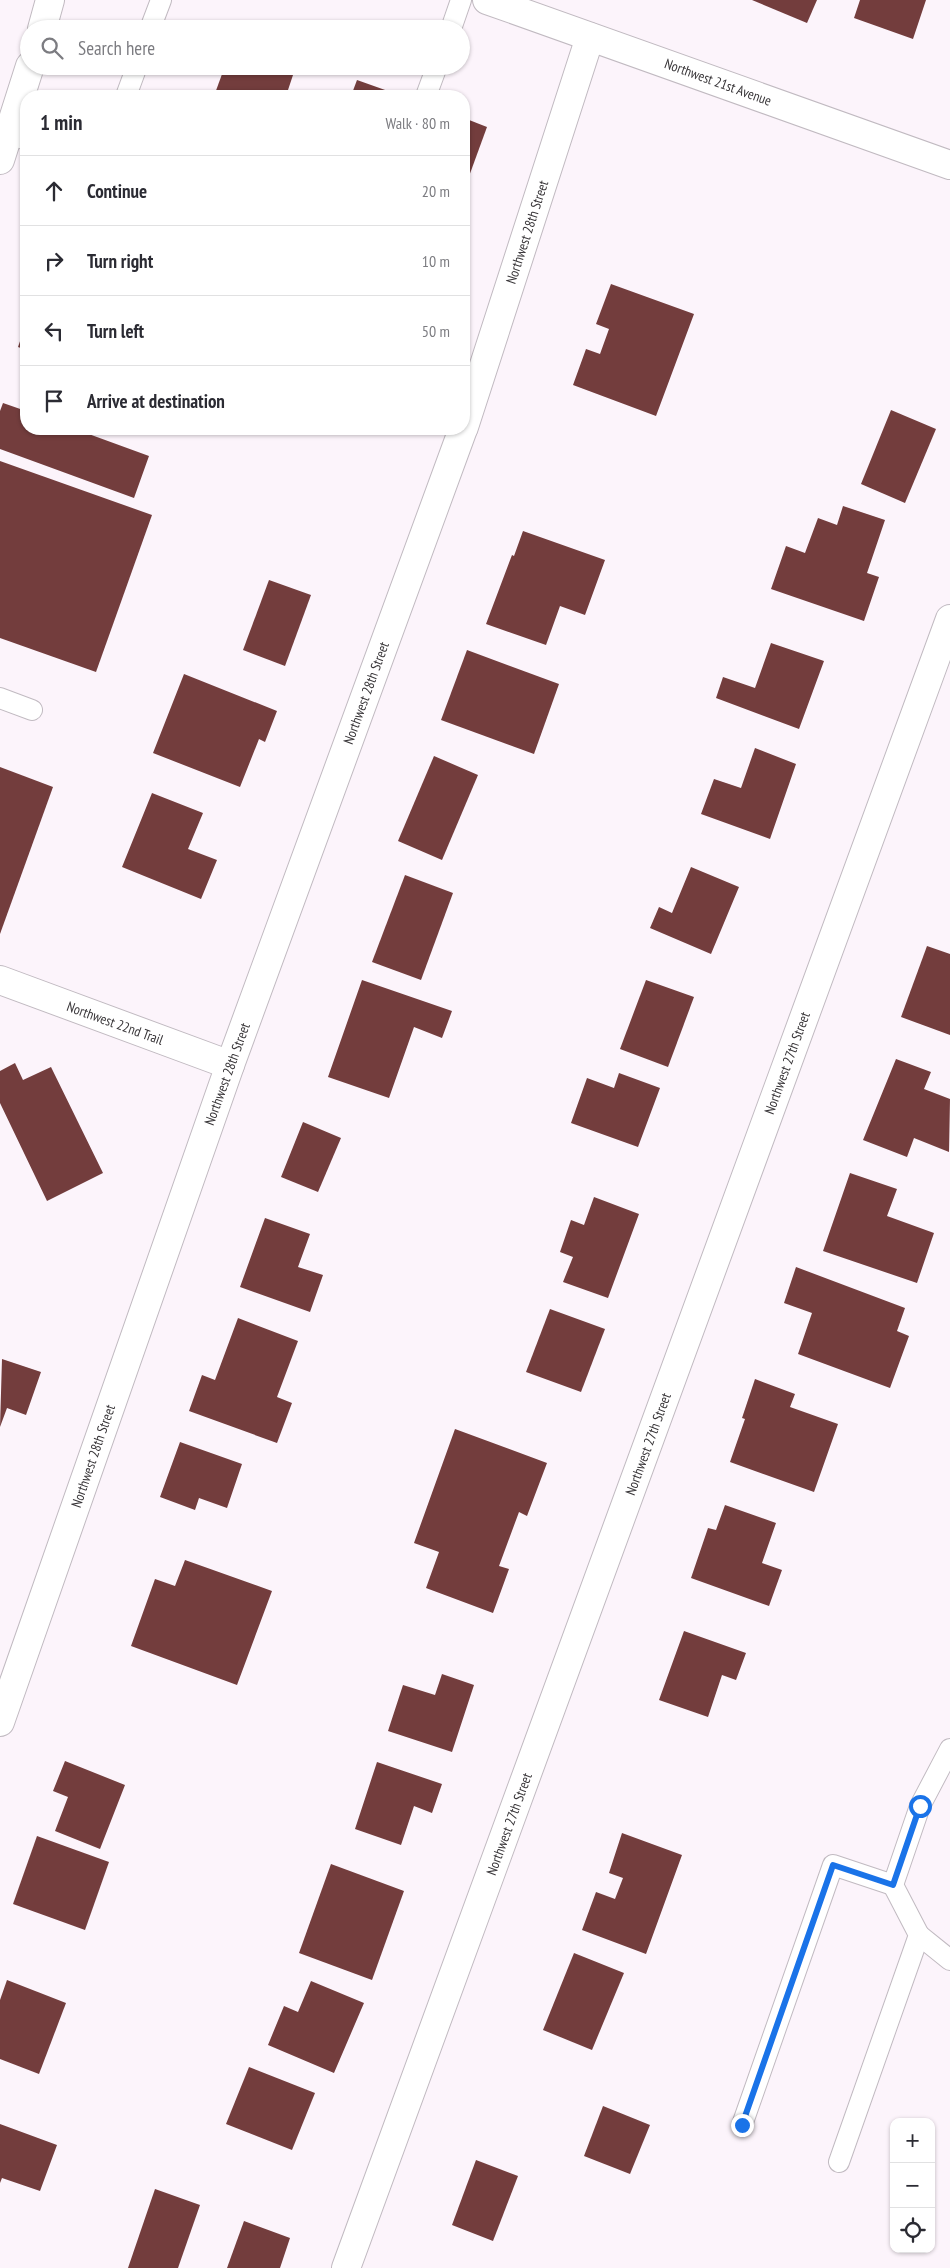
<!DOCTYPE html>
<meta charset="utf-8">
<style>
:root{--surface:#fff;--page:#f7f7f7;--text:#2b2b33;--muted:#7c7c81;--line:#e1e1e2}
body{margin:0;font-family:"PT Sans Narrow",sans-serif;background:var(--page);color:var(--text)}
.controls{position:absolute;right:15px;bottom:15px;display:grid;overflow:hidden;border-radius:10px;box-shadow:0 1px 4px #0004}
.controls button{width:45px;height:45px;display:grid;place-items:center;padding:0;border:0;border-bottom:1px solid var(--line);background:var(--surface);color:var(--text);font:25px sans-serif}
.stop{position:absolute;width:15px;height:15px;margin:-11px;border:4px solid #1a73e8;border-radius:50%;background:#fff}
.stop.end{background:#1a73e8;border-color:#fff;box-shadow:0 1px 5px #0008}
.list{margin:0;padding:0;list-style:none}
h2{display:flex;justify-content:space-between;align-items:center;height:65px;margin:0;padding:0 20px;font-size:21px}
h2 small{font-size:16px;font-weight:400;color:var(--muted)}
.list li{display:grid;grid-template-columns:32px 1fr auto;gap:15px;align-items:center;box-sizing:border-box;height:70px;padding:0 20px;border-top:1px solid var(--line)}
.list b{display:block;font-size:19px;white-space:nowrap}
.list em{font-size:16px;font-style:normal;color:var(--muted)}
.icon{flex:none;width:28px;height:28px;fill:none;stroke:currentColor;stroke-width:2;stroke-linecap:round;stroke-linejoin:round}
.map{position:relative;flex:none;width:950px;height:2268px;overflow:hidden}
.search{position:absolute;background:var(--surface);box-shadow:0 1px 4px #0004;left:20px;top:20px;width:450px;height:55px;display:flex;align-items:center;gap:12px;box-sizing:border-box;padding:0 18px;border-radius:28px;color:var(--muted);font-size:19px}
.panel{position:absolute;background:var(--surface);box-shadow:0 1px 4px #0004;left:20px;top:90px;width:450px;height:345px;border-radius:20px}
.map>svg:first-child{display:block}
.building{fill:#733d3d}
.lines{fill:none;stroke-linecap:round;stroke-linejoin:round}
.service-casing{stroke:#c1bac1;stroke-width:22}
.minor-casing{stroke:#c1bac1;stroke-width:30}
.tertiary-casing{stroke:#c1bac1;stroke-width:30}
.service{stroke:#fff;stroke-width:20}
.minor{stroke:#fff;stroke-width:28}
.tertiary{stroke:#fff;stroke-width:28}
.route{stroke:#1a73e8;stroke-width:6}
.labels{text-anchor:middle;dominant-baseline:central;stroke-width:5;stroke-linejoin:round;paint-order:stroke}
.street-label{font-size:14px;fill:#393639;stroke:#fff}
</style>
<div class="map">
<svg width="950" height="2268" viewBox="0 0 950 2268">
<rect width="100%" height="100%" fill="#fcf4fb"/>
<!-- building -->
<g class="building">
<path d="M752 0H817L807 23Z"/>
<path d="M860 0H926L913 39 854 18Z"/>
<path d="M225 66H296L286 96H214Z"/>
<path d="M357 80 402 96H351Z"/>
<path d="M464 118 487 127 464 190Z"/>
<path d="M611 284 694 314 656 416 573 385 586 349 600 354 609 329 596 324Z"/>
<path d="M26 324V350L18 347Z"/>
<path d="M3 403 26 411V429H75L149 456 134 498 0 449V411Z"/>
<path d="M891 410 936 429 905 503 861 484Z"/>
<path d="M0 461 152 515 96 672 0 638Z"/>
<path d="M843 506 885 520 867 573 879 577 864 621 771 589 786 546 805 553 818 518 837 525Z"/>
<path d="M523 531 605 560 585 615 560 606 546 645 486 624 512 555 514 556Z"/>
<path d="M269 580 311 595 285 666 243 650Z"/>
<path d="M771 643 824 661 799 729 716 698 723 677 755 688Z"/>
<path d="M467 650 559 684 534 754 441 720Z"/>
<path d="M184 674 277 711 265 742 259 739 240 787 153 753Z"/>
<path d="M755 748 796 764 770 839 701 814 714 779 741 788Z"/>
<path d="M434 756 478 775 442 860 398 841Z"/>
<path d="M0 767 53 787 0 934Z"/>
<path d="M152 793 203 813 188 849 217 860 201 899 122 867Z"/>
<path d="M691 867 739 887 711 954 650 928 659 907 672 913Z"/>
<path d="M405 875 453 893 421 980 372 962Z"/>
<path d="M927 946 950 954V1035L901 1017Z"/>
<path d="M362 980 452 1011 442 1038 414 1027 389 1098 328 1077Z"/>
<path d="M646 980 694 997 668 1067 620 1049Z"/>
<path d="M896 1059 931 1072 924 1089 950 1099 949 1152 914 1138 907 1157 863 1140Z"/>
<path d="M15 1063 23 1080 51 1067 103 1173 47 1201 0 1103V1071Z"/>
<path d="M619 1073 660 1088 638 1147 571 1123 587 1078 614 1088Z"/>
<path d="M303 1122 341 1138 318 1192 281 1177Z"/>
<path d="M850 1173 897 1189 887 1216 934 1233 917 1283 823 1251Z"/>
<path d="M594 1197 639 1214 608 1298 563 1282 573 1257 560 1252 571 1220 584 1225Z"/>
<path d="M265 1218 310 1234 298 1267 323 1275 310 1312 240 1287Z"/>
<path d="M796 1267 905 1308 897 1331 909 1336 890 1388 798 1354 812 1313 784 1303Z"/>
<path d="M550 1309 605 1329 581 1392 526 1372Z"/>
<path d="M238 1318 298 1341 277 1397 292 1403 277 1443 189 1411 202 1375 215 1380Z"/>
<path d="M2 1359 41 1372 26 1415 7 1408 0 1427Z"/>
<path d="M755 1379 795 1394 790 1407 838 1424 814 1492 730 1462 745 1419 742 1418Z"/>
<path d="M455 1429 547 1463 527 1516 519 1512 499 1566 509 1569 493 1613 426 1588 439 1552 414 1543Z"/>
<path d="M180 1442 242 1464 227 1508 199 1498 195 1510 160 1497Z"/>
<path d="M725 1505 776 1523 762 1563 782 1570 769 1606 691 1578 708 1528 716 1530Z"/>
<path d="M185 1560 272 1591 237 1685 131 1646 155 1579 175 1586Z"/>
<path d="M684 1631 746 1653 736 1680 722 1675 708 1717 659 1700Z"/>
<path d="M442 1674 474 1685 452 1752 388 1731 403 1685 435 1695Z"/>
<path d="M65 1761 125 1785 100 1849 55 1831 68 1797 53 1791Z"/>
<path d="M377 1762 442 1784 432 1813 414 1806 401 1845 355 1829Z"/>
<path d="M622 1833 682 1855 646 1954 582 1930 596 1892 615 1899 623 1878 609 1873Z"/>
<path d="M37 1836 109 1862 85 1930 13 1904Z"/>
<path d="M331 1864 404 1891 372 1980 299 1953Z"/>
<path d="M574 1953 624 1973 592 2050 543 2030Z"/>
<path d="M7 1980 66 2003 39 2074 0 2059V2000Z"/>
<path d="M311 1981 364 2003 334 2073 268 2045 284 2006 298 2012Z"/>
<path d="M249 2067 315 2093 292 2150 226 2124Z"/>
<path d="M603 2106 650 2125 630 2174 584 2156Z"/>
<path d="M0 2124 57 2145 40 2191 2 2178 0 2183Z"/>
<path d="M476 2160 518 2176 493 2241 452 2225Z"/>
<path d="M155 2189 200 2205 178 2268H128Z"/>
<path d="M244 2221 290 2238 280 2268H227Z"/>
</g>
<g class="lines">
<!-- service casing -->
<g class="service-casing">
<g id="service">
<path d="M150 29 161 0"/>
<path d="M451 29 461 0"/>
<path d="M126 96 137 66"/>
<path d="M426 96 437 66"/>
<path d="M10 133 26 140"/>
<path d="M0 698 32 710"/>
<path d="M919 1935 950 1960"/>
<path d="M742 2125 833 1865 893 1885 920 1806 950 1749"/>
<path d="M839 2162 919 1935 893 1885"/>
</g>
</g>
<!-- minor casing -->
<g class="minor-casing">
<g id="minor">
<path d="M42 29 50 0"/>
<path d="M0 160 30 66"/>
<path d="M464 427 590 37"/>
<path d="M0 980 230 1065"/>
<path d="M0 1722 230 1065 463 429"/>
<path d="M346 2268 950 619"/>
</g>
</g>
<!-- tertiary casing -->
<g class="tertiary-casing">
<path id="tertiary" d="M487 0 950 165"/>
</g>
<!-- service -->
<use href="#service" class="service"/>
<!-- minor -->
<use href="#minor" class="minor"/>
<!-- tertiary -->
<use href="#tertiary" class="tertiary"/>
</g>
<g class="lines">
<!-- route -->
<path class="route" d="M742 2125 833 1865 893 1885 920 1806"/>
</g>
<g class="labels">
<!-- street labels -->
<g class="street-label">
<text transform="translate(718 82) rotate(20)">Northwest 21st Avenue</text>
<text transform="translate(527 232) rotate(-72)">Northwest 28th Street</text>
<text transform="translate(366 693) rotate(-70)">Northwest 28th Street</text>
<text transform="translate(115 1023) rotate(20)">Northwest 22nd Trail</text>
<text transform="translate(787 1063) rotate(-70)">Northwest 27th Street</text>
<text transform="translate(227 1074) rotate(-70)">Northwest 28th Street</text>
<text transform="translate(648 1444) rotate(-70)">Northwest 27th Street</text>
<text transform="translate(93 1456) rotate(-71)">Northwest 28th Street</text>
<text transform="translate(509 1824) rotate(-70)">Northwest 27th Street</text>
</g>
</g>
</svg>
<div class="controls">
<button>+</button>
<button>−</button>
<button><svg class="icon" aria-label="locate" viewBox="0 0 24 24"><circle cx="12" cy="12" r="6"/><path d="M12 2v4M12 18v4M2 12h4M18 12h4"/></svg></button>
</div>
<div class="stop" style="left:920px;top:1806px"></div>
<div class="stop end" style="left:742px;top:2125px"></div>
<div class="search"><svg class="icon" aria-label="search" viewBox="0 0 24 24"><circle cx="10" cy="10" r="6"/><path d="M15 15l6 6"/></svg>Search here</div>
<section class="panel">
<h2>1 min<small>Walk · 80 m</small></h2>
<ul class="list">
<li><svg class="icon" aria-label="ahead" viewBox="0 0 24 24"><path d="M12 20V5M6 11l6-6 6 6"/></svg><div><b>Continue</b></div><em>20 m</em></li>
<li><svg class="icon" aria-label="right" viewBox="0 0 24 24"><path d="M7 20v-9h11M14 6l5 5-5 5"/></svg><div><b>Turn right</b></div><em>10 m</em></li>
<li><svg class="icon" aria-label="left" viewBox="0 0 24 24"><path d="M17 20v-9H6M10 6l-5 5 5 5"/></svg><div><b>Turn left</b></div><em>50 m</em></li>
<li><svg class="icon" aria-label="arrive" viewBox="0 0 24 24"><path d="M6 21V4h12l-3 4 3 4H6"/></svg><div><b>Arrive at destination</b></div></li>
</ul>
</section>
</div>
